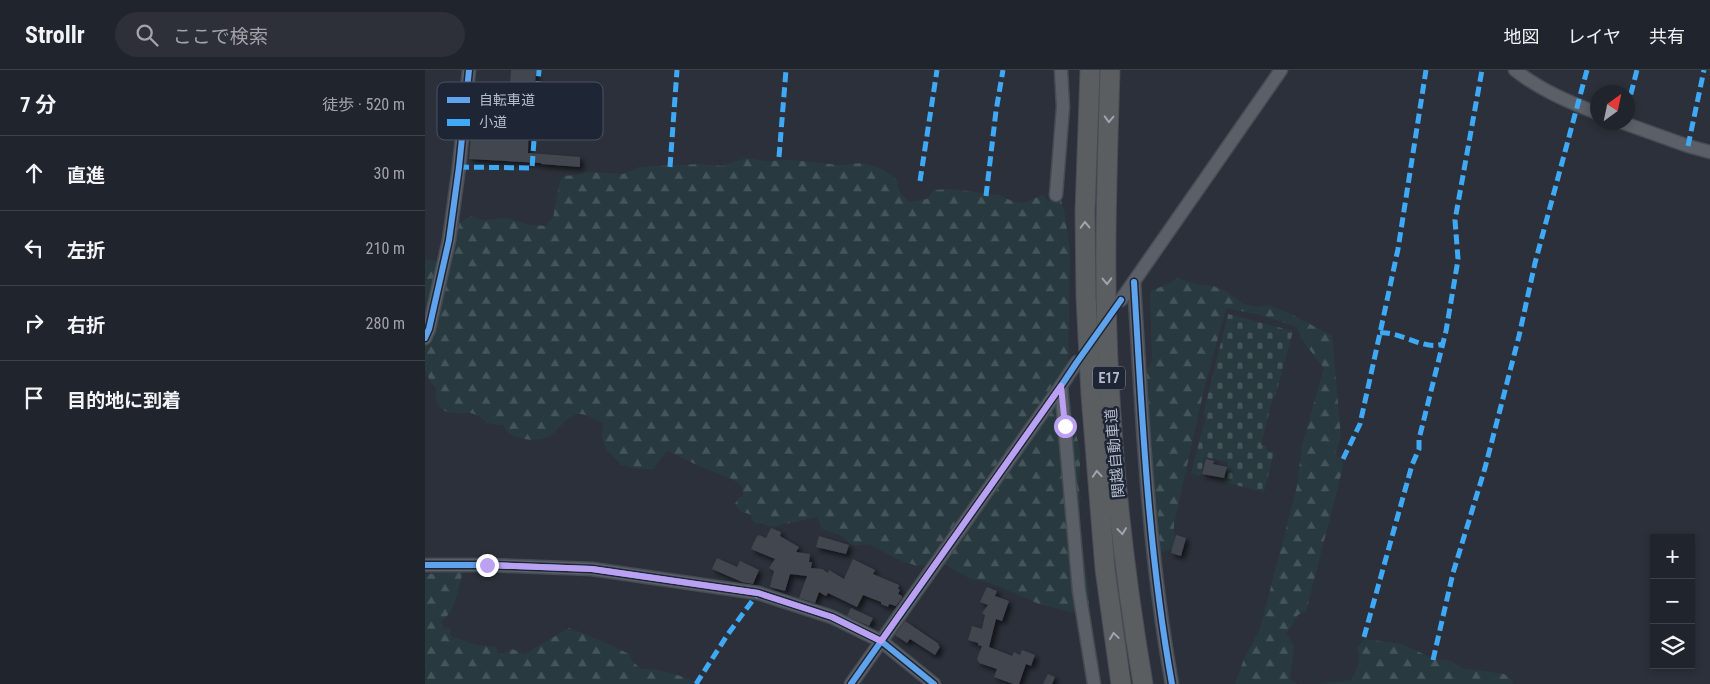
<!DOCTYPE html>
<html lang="ja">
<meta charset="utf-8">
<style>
:root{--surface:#20242c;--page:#2d3038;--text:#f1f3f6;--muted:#a2a4a9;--line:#3d4148}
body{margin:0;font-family:"Roboto Condensed","Noto Sans JP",sans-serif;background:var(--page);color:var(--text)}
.controls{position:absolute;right:15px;bottom:15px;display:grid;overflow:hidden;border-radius:0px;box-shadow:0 2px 8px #0003}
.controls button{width:45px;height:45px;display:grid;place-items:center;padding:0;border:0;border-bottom:1px solid var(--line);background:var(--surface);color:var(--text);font:25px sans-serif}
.compass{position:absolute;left:1165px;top:15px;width:45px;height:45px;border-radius:50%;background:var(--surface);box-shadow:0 2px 8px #0003;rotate:33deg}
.stop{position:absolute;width:15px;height:15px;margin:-11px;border:4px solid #bca0f2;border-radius:50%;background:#fff}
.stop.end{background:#bca0f2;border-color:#fff;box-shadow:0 1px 5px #0008}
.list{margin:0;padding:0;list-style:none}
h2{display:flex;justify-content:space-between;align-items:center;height:65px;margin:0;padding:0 20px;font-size:21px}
h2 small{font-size:16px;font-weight:400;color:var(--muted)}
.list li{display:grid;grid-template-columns:32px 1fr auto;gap:15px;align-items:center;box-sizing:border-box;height:75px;padding:0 20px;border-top:1px solid var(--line)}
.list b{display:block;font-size:19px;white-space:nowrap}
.list em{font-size:16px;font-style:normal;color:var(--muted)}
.icon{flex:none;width:28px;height:28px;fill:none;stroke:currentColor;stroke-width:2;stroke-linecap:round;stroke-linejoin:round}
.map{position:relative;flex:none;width:1285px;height:614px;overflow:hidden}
header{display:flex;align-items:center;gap:30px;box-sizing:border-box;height:70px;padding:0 25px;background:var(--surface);border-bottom:1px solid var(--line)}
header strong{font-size:24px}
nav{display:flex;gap:28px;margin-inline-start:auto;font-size:18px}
.search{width:350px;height:45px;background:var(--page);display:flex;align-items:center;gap:12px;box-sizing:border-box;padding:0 18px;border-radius:28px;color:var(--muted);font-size:19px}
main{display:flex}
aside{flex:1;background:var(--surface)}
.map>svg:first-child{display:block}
.forest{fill:url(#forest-firs)}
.cemetery{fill:url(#cemetery-stones)}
.building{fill:#434750;filter:url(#shadow)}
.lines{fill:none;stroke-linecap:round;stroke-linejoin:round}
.minor-casing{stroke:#474b53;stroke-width:15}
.highway-casing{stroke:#484c55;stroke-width:21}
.minor{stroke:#5b5f68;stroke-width:12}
.highway{stroke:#5b5e61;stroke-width:19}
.quiet{stroke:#3fa9f5;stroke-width:5;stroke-dasharray:10 5;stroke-linecap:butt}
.cycleway-casing{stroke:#1e2635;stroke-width:9}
.cycleway{stroke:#60a3ed;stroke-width:6}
.oneway{stroke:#9ea4b0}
.route{stroke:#bca0f2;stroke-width:6}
.labels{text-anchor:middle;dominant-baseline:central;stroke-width:5;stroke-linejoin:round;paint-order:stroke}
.shield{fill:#1e2635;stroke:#888f9e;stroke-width:1}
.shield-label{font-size:14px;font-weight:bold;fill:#b5bccb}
.street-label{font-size:15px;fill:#b5bccb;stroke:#1e2635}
.key{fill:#1e2635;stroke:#4b5362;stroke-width:1}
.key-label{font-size:14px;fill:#b5bccb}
</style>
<header>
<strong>Strollr</strong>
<div class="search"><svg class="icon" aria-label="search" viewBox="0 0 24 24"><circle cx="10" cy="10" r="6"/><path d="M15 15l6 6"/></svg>ここで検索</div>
<nav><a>地図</a><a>レイヤ</a><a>共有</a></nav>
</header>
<main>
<aside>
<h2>7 分<small>徒歩 · 520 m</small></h2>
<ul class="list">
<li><svg class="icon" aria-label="ahead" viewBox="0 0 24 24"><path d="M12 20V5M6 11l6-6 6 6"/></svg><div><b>直進</b></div><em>30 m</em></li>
<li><svg class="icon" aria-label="left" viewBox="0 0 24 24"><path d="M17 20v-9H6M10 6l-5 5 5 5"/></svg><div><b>左折</b></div><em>210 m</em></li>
<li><svg class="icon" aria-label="right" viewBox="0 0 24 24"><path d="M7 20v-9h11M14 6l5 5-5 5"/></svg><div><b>右折</b></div><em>280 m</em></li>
<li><svg class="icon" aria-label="arrive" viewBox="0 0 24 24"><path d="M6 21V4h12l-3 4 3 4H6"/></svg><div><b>目的地に到着</b></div></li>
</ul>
</aside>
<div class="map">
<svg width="1285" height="614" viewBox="0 0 1285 614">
<defs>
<pattern id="forest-firs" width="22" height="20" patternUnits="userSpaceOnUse" patternTransform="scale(1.25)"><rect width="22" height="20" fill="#283a40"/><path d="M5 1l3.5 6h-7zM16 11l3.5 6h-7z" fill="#45555a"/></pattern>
<pattern id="cemetery-stones" width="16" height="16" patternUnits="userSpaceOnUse" patternTransform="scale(1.25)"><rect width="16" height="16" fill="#283a40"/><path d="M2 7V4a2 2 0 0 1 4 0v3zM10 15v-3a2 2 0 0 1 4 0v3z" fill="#45555a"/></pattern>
<filter id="shadow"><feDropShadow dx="3.5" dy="3.5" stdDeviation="2.5" flood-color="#0009"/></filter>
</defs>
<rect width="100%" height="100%" fill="#2b303a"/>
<!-- forest -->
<g class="forest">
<path d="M321 88 341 91 367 90 414 95 438 93 457 99 471 109 475 123 484 132 502 129 509 120 526 119 574 125 587 131 598 133 618 125 623 131 636 130 639 140 645 180 643 317 649 356 655 380V402L653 415 656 427 653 443 664 522V540L654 544 614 534 569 514 544 508 517 493 492 496 472 489 444 474 429 476 415 465 397 459 392 447 346 457 340 455 336 452 332 455 326 449 327 445 315 441 310 434 313 428 318 426V417L307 409 274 396 243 381 235 389 229 399H213L196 395 182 380 177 369 178 353C171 350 161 343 153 344 139 347 136 358 126 365 116 373 96 370 85 364 82 362 80 358 78 355 60 355 63 351 49 344 43 341 36 344 29 343 13 342 10 331 11 318L6 313 0 300V190H8L25 200 34 153 46 146 56 150 82 148 101 154 120 156 128 148 134 115 138 106 151 105 163 102 198 104 214 97 275 94 297 96Z"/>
<path d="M753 208 770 214 788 216 801 221 818 234 832 237 843 235 868 245 907 266 916 367 910 384 917 390 918 397 881 541 873 545 861 564 869 576 865 609 873 614H810L819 589 835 559 872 416 877 375 899 298 877 270 872 257 836 245 801 238 779 319 749 454V477L742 481 736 482 731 475 733 444 726 399 727 375 722 355V299L727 291 725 221 741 215Z"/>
<path d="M38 502C33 518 30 542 16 552L19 558 26 559 25 564 27 567 52 575 71 577 73 583H79L87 579 100 584 144 558 177 571 204 584 208 592 216 599C235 598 258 606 275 614H0V504Z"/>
<path d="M940 569 977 574 1009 589 1027 591 1036 598 1079 604 1086 609 1088 614H895L926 610C932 599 937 591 932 578Z"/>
</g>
<!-- cemetery -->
<path class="cemetery" d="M803 244 868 261 850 327H848L836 375 842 376 841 380 849 382 839 422 798 412 803 392 780 387 775 406 766 403 781 346 778 345Z"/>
<!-- building -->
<g class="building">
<path d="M86 0H111L109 31 84 28Z"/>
<path d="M50 23 72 25 70 44 104 45 103 83 155 87V97L116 94V93L44 89Z"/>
<path d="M781 389 789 391 788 394 802 397 799 408 777 404Z"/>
<path d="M346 458 356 462 355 466 374 477 371 482 385 484 384 492H387L386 498 397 499 403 503 404 500 419 509 428 489 450 500 448 504 474 515 473 519 475 520 473 524 477 526V528L471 536 464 534 463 537 456 534V532L438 525 432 537 403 523 401 526 394 522 390 533 374 528 382 506 365 504 360 521 345 517 349 501 344 498 350 489 326 479 332 466 333 467 334 465 341 468Z"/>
<path d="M751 465 761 468 756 486 746 483Z"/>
<path d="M394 466 424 475 421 484 391 477Z"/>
<path d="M292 488 312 497 315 491 334 500 328 514 317 512 287 499Z"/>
<path d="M562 517 572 521 570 526 584 531 577 551 571 549 564 577 587 586 589 582 595 585 597 580 610 585 606 596 601 594 594 614H588L569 607 572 599 554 593 552 589 557 576 553 575V573L543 570 547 556 557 559 560 545 557 543 563 535 555 532Z"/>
<path d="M426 538 448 548 444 556 422 546Z"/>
<path d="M480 551 514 574 513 575 515 577 510 585 485 569 482 573 470 565Z"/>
<path d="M623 604 630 607 627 614H618Z"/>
</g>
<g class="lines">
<!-- minor casing -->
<g class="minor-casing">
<g id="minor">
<path d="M1090 0C1115 20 1144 32 1172 43"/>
<path d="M1196 52 1263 76 1285 82"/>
<path d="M631 125 638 37 636 0"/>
<path d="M709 212C717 346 723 481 747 614"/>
<path d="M696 230 856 0"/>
<path d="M0 268 4 259 24 170 34 97 44 0"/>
<path d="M636 316 654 521 669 614"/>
<path d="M0 495H62L167 499 333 523 407 547 456 571 509 614"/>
<path d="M426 614 636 316 652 292"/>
</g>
</g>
<!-- highway casing -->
<g class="highway-casing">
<g id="highway">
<path d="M665 0 660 142 661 227 666 325 680 499 696 614"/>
<path d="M685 0C682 103 678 207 684 310 689 412 701 514 718 614"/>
</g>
</g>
<!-- minor -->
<use href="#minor" class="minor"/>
<!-- highway -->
<use href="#highway" class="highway"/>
<!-- quiet -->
<g class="quiet">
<path d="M1202 39 1212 0"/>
<path d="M1199 54V52"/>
<path d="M1263 76 1279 0"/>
<path d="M354 87 361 0"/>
<path d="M34 97 107 98 114 0"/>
<path d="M245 97 252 0"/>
<path d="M495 111 512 0"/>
<path d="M561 126 571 41 578 0"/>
<path d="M955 263C974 261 1001 281 1017 274"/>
<path d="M918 389 935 354 955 263 973 179 1001 0"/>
<path d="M939 567 987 395 994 379V369L1021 261 1032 196 1033 189 1030 150 1057 0"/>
<path d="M1008 590 1028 503 1060 398 1094 266 1110 193 1162 0"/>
<path d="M271 614 303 564 333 523"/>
</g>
<!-- cycleway casing -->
<g class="cycleway-casing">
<g id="cycleway">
<path d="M709 212C717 346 723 481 747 614"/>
<path d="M0 268 4 259 24 170 34 97 44 0"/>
<path d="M0 495H62L167 499 333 523 407 547 456 571 509 614"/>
<path d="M426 614 636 316 652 292 696 230"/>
</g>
</g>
<!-- cycleway -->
<use href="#cycleway" class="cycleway"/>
</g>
<!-- one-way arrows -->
<defs><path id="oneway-chevron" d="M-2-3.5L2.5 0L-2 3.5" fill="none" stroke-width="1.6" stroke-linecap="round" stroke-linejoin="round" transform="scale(1.25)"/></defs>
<g class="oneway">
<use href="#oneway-chevron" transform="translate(684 49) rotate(92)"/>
<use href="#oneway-chevron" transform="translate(660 155) rotate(-91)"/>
<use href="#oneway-chevron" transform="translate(682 211) rotate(89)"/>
<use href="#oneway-chevron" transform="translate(672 404) rotate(-94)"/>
<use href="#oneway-chevron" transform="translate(697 461) rotate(84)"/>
<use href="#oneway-chevron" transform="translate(689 566) rotate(-98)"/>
</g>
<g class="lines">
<!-- route -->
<path class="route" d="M62 495 167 499 333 523 407 547 456 571 636 316 640 356"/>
</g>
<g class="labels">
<!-- shield labels -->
<rect class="shield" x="668" y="296.5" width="32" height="23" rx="4"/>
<g class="shield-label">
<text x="684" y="308">E17</text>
</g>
<!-- street labels -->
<g class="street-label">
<text transform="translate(690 383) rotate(-95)">関越自動車道</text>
</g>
</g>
<!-- legend -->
<rect x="12" y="12" width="166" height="58" rx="8" class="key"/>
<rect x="22" y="27" width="23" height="6" fill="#60a3ed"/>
<rect x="22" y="49" width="23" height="7" fill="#3fa9f5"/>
<g class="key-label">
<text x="54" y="35">自転車道</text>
<text x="54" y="57">小道</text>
</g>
</svg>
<div class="controls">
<button>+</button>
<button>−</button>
<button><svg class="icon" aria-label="layers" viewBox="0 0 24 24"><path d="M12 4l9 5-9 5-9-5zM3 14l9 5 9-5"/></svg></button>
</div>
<svg class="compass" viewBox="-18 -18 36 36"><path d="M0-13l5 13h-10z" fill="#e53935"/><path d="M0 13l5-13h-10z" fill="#a2a4a9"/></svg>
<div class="stop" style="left:640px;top:356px"></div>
<div class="stop end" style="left:62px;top:495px"></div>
</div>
</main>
